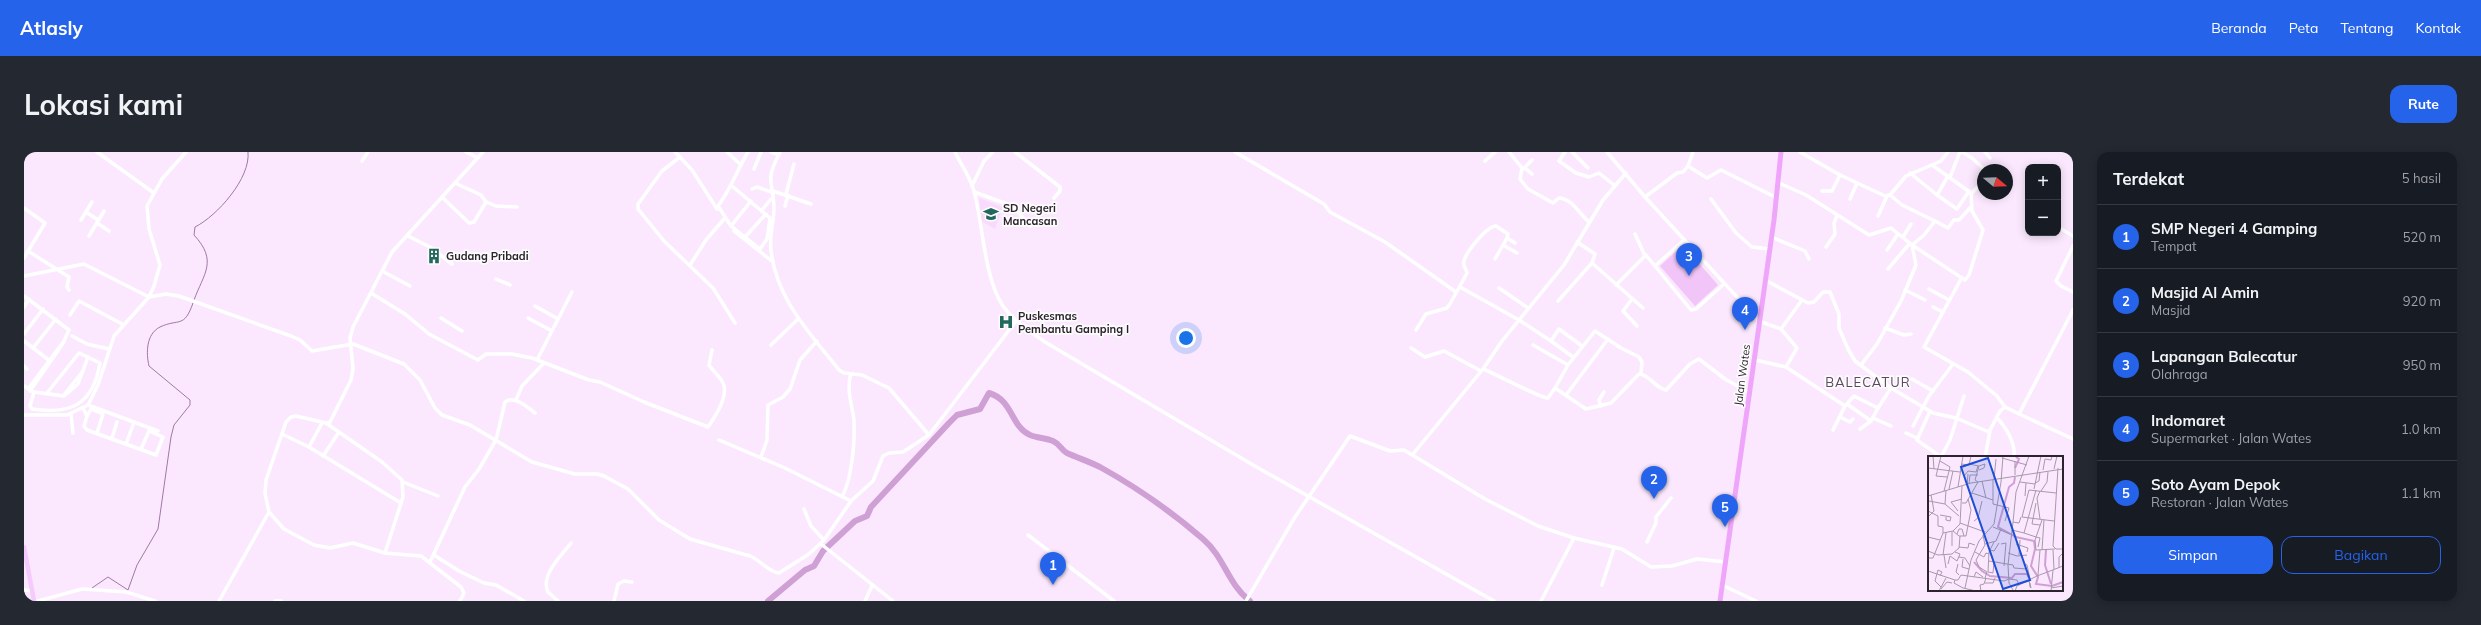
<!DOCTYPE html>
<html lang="id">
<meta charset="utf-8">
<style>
:root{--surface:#171b24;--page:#242831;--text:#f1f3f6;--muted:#9ea1a6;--line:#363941;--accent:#2563eb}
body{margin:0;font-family:Mulish,sans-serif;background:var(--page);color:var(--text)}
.controls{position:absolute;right:12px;top:12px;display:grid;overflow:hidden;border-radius:8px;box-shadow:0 2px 10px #0003}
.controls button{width:36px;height:36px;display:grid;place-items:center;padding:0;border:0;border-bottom:1px solid var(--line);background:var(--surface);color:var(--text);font:20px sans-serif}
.compass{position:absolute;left:1953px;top:12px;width:36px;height:36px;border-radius:50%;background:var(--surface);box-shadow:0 2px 10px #0003;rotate:109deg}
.you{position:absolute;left:1162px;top:186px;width:14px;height:14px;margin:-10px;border:3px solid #fff;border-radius:50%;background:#1a73e8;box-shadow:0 0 0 6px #1a73e833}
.badge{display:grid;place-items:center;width:26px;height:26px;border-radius:50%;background:var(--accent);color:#fff;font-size:13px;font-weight:700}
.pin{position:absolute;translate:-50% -33px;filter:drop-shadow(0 1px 2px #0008)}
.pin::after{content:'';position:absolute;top:21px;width:14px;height:12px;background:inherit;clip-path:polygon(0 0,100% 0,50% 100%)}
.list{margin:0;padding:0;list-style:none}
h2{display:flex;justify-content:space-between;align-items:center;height:52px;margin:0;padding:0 16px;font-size:17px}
h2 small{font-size:13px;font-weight:400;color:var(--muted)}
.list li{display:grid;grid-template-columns:26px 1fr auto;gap:12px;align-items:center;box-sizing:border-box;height:64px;padding:0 16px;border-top:1px solid var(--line)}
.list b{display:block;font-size:15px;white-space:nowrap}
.list p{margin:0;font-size:13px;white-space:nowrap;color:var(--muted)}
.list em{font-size:13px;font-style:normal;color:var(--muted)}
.actions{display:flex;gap:8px;padding:12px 16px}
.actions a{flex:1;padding:9px 0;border:1px solid var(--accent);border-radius:12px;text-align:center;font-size:14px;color:var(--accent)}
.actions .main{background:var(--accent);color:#fff}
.map{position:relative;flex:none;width:2049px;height:449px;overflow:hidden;border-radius:12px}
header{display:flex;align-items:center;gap:24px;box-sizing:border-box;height:56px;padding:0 20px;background:var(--accent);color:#fff}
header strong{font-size:19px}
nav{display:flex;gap:22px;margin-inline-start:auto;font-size:14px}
.intro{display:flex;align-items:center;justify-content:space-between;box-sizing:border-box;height:96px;padding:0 24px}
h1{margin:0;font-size:28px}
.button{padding:10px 18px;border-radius:12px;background:var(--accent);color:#fff;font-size:14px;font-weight:700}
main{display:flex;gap:24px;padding:0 24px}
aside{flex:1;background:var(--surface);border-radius:12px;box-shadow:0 2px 10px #0003}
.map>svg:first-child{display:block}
.built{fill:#f8dbfc}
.green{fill:#f2c5f8}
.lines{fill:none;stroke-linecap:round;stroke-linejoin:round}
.stream{stroke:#9d7aa2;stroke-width:1}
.river{stroke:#cea0d4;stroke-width:6}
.minor{stroke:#fff;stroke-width:3.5}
.major{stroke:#f5cafc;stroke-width:4.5}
.highway{stroke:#efa6fa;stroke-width:5}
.labels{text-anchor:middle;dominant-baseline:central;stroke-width:3.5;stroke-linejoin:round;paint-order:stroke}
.poi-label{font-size:11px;font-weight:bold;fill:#2c232d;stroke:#fcfcfc;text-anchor:start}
.street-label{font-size:11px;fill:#2c232d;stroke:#fcfcfc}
.quarter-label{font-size:13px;letter-spacing:1px;fill:#5c485f;stroke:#fcfcfc}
.inset-river{fill:none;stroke:#cea0d4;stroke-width:2}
.inset-road{fill:none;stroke:#a899aa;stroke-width:1}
.view{fill:#1d4ed8;fill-opacity:0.15;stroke:#1d4ed8;stroke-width:2}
.inset-edge{fill:none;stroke:#2c232d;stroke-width:2}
</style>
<header>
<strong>Atlasly</strong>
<nav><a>Beranda</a><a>Peta</a><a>Tentang</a><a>Kontak</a></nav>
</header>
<div class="intro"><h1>Lokasi kami</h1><a class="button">Rute</a></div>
<main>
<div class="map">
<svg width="2049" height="449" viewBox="0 0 2049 449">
<rect width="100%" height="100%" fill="#fbe8fe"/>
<!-- built -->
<path class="built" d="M955 46 979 55 971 77 957 69Z"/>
<!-- green -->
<path class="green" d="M1659 93 1694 133 1671 154 1636 114Z"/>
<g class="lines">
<!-- stream -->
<g class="stream">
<path d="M170 148C180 121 194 109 170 83L171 75C193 64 227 26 224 0"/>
<path d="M68 436 84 425 104 438 113 413 134 377 147 285 150 273 166 253V248L125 214C122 201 122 182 136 175 155 166 160 177 169 151"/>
</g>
<!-- river -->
<path class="river" d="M744 449 781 418 790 414 799 399 831 369 843 364 847 355 925 271 933 263 956 257 965 241C989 248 987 275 1006 283 1013 286 1022 286 1029 289 1036 292 1037 298 1043 301 1054 306 1066 310 1076 315 1112 335 1148 360 1179 387 1201 406 1203 431 1226 449"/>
<!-- minor -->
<g class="minor">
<path d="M73 0 130 41"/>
<path d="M442 0 454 6"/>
<path d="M651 0 668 18 693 57"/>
<path d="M703 0 717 13"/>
<path d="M747 0 755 3"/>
<path d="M756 0C753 7 748 15 747 23 746 33 750 45 750 56 750 70 745 83 747 98 752 147 786 181 815 218L820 221 838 223 865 236 905 283"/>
<path d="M931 0C937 13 946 24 950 39 959 72 960 126 979 154 990 170 1007 180 1021 190L1229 313 1470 449"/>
<path d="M991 0 1036 35V39L1030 46"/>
<path d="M1211 0 1300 52 1306 60 1361 90 1432 140"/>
<path d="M1485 0 1498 16 1496 27 1504 37 1529 51 1535 46C1549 47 1555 62 1565 70"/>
<path d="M1541 0 1535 9 1552 21 1565 25 1575 21 1590 33"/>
<path d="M1548 0 1564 16"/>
<path d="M1583 0 1621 45 1735 169 1757 177 1778 148"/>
<path d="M1776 0 1816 23 1861 44 1866 43 1878 53 1911 69"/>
<path d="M1938 0 1948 6 1961 18"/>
<path d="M1961 0 1966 6"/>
<path d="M656 5 638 19 614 52V57L640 89 689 136 711 171"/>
<path d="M338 9 344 0"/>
<path d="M1461 9 1471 0"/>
<path d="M1908 13 1947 41 1948 59 1959 78 1945 123 1941 128 1888 93 1900 83 1911 69 1924 76 1930 68H1935L1947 55"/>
<path d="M1664 14 1669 0"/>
<path d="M1501 16 1508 22"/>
<path d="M730 17 737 0"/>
<path d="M1498 18 1508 8"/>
<path d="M1886 21 1913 43 1924 24"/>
<path d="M1926 25 1936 0"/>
<path d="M431 31 457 43 462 50 472 54 493 55"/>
<path d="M1755 31 1782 43 1845 83 1867 76 1888 93 1892 113 1877 149 1853 192 1837 213"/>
<path d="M708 34 746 66 743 87 736 97 707 74 694 54C707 37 713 18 724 0"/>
<path d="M948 34 960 9 969 0"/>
<path d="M728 37 733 35 750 41"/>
<path d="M749 39 787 52"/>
<path d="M1798 39H1808L1816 23"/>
<path d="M950 40 989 54 1006 74"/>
<path d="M762 42 770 12"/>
<path d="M1947 42 1959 29"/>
<path d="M1866 43 1882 24 1917 9 1924 0"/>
<path d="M1913 43 1933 57 1945 39"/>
<path d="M418 45 445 71 450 70 462 50"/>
<path d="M1621 45 1653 21 1659 20 1664 14 1683 26 1697 18 1753 46"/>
<path d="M1687 47 1712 81 1728 95 1746 97"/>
<path d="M1826 47 1833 31"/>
<path d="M761 54 764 43"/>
<path d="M0 56 21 71 0 106"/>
<path d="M738 58 747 47"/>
<path d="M62 60 74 68"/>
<path d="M1854 64 1863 44"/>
<path d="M57 68 68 50"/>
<path d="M73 71 85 79"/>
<path d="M707 74 727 49"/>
<path d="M2034 75 2049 84"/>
<path d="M710 79 749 110"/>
<path d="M65 84 80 59"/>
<path d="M384 84 406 95 428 112"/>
<path d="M721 85 742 62"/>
<path d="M1747 85 1781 99 1785 107"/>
<path d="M1879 85 1887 72"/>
<path d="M1660 88 1631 114 1667 158 1672 157 1700 132"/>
<path d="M1553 90 1571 102 1568 111 1619 156"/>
<path d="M1479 93 1493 101"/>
<path d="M2049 94 2032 129 2037 134 2049 140"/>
<path d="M1802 95 1811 82 1810 71 1813 64"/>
<path d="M1863 98 1874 82"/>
<path d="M4 99 45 125 43 135 45 138"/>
<path d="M1621 102 1631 114"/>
<path d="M1471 107 1483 86"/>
<path d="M666 113 682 88 700 67"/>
<path d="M1864 117 1886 91"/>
<path d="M358 119 386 134"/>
<path d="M0 124 60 112 125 145 142 142 155 144 267 184 276 188 288 199 329 192 380 212 396 228 411 256 418 263 446 273 508 310 551 322H573L580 324 604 337 635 368 666 387 726 404C736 408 745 420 755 421L785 402 800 388 827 349 849 329 859 304 865 301 879 300 905 283 992 169"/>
<path d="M472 127 486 133"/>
<path d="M1937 127 1900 195 1944 220 1973 244 1981 255 1995 262 2049 158"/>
<path d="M1741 128 1784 151 1790 150 1799 140H1806L1815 162V176L1824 197 1831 209 1867 236 1909 261 1932 266 1965 280 1976 259 1981 255"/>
<path d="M1592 133 1621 104 1611 82"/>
<path d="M1436 135 1495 168 1527 189 1535 177 1558 194"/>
<path d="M1475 136 1504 156"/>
<path d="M1905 137 1925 148"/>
<path d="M1881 138 1901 148"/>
<path d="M347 141 381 162 405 182 454 208 462 202H488L508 206 565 228 576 230 620 250 684 275C691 265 705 243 699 231 696 225 689 219 685 213L688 198"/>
<path d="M0 144 45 178 40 189 4 237"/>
<path d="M1608 147 1599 159 1613 174"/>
<path d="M1534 149 1568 111"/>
<path d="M511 154 534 167"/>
<path d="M0 155 5 147"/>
<path d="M1909 155 1919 160"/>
<path d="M46 163 55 149 100 173"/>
<path d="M417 166 438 179"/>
<path d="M504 166 528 179"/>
<path d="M1861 176 1880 183 1887 182"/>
<path d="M1757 177 1773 196 1762 215"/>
<path d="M1392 178 1402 162 1423 156 1426 152 1443 121C1442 116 1438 113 1440 109 1442 100 1463 74 1472 74L1484 82 1483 86 1491 91"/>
<path d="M0 182 19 157"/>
<path d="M48 184 63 192 85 197"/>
<path d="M0 189 26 209"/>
<path d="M1527 189 1549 205"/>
<path d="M747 193 774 167"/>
<path d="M1509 193 1544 213"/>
<path d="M9 196 32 167"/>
<path d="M1387 196 1401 205 1420 199 1457 219"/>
<path d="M513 208 548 140"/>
<path d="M1731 208 1762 215 1821 254"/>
<path d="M0 214 3 217"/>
<path d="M1459 217C1470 221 1518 247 1524 246L1531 236 1562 257 1587 251 1615 222C1625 222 1631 236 1642 238L1666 212 1675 207 1701 227 1726 241"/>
<path d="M1888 227 1909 239"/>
<path d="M0 234 10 240 40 244 54 232 64 205"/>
<path d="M1531 236 1544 213 1571 179 1597 196 1615 205 1618 210 1617 221"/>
<path d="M6 239 40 190"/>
<path d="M10 240 6 254 8 257C48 263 69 252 76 211L55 201 23 241"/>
<path d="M40 243 59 219"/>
<path d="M1542 243 1584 187"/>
<path d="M492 248 498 234 520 211"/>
<path d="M1823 252 1847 269 1854 256"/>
<path d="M64 253 134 279"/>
<path d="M1577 254 1575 248 1580 240"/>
<path d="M59 256 63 264 60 274 63 278 132 303 139 285 125 279 117 297"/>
<path d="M1906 259 1893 288 1917 305"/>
<path d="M47 262 49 281"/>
<path d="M1995 262 2049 287"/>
<path d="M0 263H43L64 253 74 233 90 184 125 145 130 134 136 113 125 77 123 54 138 27 162 0"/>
<path d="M63 264 67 257 79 262 73 281"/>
<path d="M1816 265 1826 270 1829 267"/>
<path d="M1849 266 1867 274"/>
<path d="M1973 266C1982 275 1992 292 1990 305"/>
<path d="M302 271 358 310 378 328 379 345 361 401"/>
<path d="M1889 274 1905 244 1929 212"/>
<path d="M1836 277 1847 269"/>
<path d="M1809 278 1821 254 1830 244 1854 256 1867 236"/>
<path d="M1882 281 1893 286"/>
<path d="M258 282 285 295 377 351"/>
<path d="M88 286 93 270"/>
<path d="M695 288 761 316 827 349"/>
<path d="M102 292 109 273"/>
<path d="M285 295 298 271"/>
<path d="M1389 302 1459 217 1478 189 1540 113 1579 48 1602 21"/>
<path d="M299 304 315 280"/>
<path d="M737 305 743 288 744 253 759 245 766 237 776 208 793 189"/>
<path d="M1917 305 1926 288 1940 244"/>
<path d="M1961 305 1966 279"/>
<path d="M379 330 414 344"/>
<path d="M818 345C828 326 831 290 830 268 828 253 822 237 827 222"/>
<path d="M780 357 787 374 800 388"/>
<path d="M245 360 260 377 290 393 306 396 329 391 361 401 397 404 437 435 440 441 436 449"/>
<path d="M1004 383 1090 449"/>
<path d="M1623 390 1632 371V365L1647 346"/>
<path d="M797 392 869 449"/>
<path d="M410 403 435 419 460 431 472 433 500 449"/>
<path d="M406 410 441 335 455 317 472 288 481 250C491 243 503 255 511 261"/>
<path d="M1578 433 1590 396"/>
<path d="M1698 433 1732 449"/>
<path d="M0 438 7 439"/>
<path d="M14 449 58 437 102 440 131 449"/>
<path d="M195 449 245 360 241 341 242 328 262 270 267 265 272 264 302 271 306 270 327 228 329 217 326 186 329 175 368 100 459 0"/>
<path d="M251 449H257"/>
<path d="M534 449 524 440C516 423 538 403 547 391"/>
<path d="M590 449 594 432 600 429 608 430"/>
<path d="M841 449 848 434"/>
<path d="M1222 449 1271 365 1326 284 1366 299 1380 298 1461 347 1514 374 1550 386 1598 397 1627 415 1648 414 1673 407 1702 410"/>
<path d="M1517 449 1550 386"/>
</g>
<!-- major -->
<path class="major" d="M0 395 10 449"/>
<!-- highway -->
<path class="highway" d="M1696 449 1750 68 1757 0"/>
</g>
<!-- icons -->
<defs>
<g id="school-bare" transform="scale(1.2)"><path d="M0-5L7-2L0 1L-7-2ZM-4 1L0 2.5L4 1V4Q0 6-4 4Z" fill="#22685c" stroke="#fcfcfc" stroke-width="2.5" paint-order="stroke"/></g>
<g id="building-bare" transform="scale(1.2)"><path d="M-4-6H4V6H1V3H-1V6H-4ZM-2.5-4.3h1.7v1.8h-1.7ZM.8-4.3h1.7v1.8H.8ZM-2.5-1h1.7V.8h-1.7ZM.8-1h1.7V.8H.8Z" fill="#22685c" stroke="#fcfcfc" stroke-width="2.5" paint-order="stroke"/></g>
<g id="hospital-bare" transform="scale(1.2)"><path d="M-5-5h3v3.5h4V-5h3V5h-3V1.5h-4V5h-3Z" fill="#22685c" stroke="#fcfcfc" stroke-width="2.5" paint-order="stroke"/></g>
</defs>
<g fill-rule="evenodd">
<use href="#school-bare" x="967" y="62"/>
<use href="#building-bare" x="410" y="104"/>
<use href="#hospital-bare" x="982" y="170"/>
</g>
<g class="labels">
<!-- poi labels -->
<g class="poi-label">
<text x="979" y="56">SD Negeri<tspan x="979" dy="13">Mancasan</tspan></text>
<text x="422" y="104">Gudang Pribadi</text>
<text x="994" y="164">Puskesmas<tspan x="994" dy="13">Pembantu Gamping I</tspan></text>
</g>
<!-- street labels -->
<g class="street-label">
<text transform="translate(1718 223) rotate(-82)">Jalan Wates</text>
</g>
<!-- quarter labels -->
<g class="quarter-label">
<text x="1844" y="230">BALECATUR</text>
</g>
</g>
<!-- overview -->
<g transform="translate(1904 304)">
<rect width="135" height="135" fill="#fbe8fe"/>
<path class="inset-river" d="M87 12 91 3 88 1M87 21 86 27 81 31 70 71 88 81 106 85 107 93 103 110 110 121 108 128 124 130 135 126M118 94 117 109 123 128M46 106 54 115 62 120 84 122 87 118H99L101 122"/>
<path class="inset-road" d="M5 0 6 13M74 2 99 9M12 5 22 11 16 35M87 5V19M33 8 41 9 43 0M41 8 51 10 47 24M51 10 57 8 56 12 51 14M0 12 32 16M10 12 8 20 19 21M10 12 13 0M130 12 125 90 128 93H135M126 13 129 0M115 14 117 3 123 4 124 0M37 19 40 15 48 16 50 10M65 23V48L81 52 77 65M66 23 68 3M54 25 58 42M92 26 107 28M107 27 111 25 112 16M41 28 42 19H50M39 30 40 18M30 31 35 0M21 33 25 15M106 33 113 0M113 35 119 26 120 16M44 37 65 44M0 40 43 27 135 13M97 40 98 27M1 45 17 48 31 60M34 47H38L50 26 47 24M108 47 104 68 112 69M17 48 18 34M0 55 10 60V70L15 71V77M30 55 23 46 34 43M12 59 23 61 22 65 18 64V61M0 61 6 55 3 39M93 61 91 67 85 66 88 36 101 0M112 63 109 42 112 35M114 64 107 84 108 94 127 93M46 65 50 62 54 45M126 65 94 61 101 34 128 37M32 67 57 76M65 71 82 78M84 74 96 77M25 75 31 80H38L43 54 40 43M24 76V90M29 78 31 73H34L36 80M55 79 57 89 48 104 51 111 59 116 57 122M0 81 12 84M108 81 96 77 108 34M108 81 112 82 110 91M57 88 68 85 73 73M73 88 78 87 76 110M88 88 100 92 99 96M31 91 40 92 41 87 47 89M62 94 66 95 71 87M114 94 116 64M125 94 126 113M0 95 10 99 24 98 31 92 32 80M27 96 32 98 29 105M47 96 56 101 58 97 61 98M80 97 89 100 99 99M15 99 18 77M16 99 18 112M91 99 92 84M31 101 37 102 42 110M0 102H5L15 77 25 75 32 68 34 30M35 103 34 111 41 113M61 105 85 109 86 112 99 113M20 108 22 100 29 105M30 108 28 116 31 119M97 108 99 109 102 123M131 112V101L135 97M0 115 27 124H30L33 119 76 125 81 123 89 124 91 129M60 116 61 96 66 86M60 116 65 117 66 106M110 119 112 94M12 120 14 116 10 114 7 125 13 131M46 121 48 116 55 121M27 124 26 127 35 132 48 135M101 124 102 131 103 132 102 127M57 127H65L67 122M37 132 43 104 51 85 66 68 73 26 75 0M123 132 135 130M13 133 19 126 24 127M85 134 81 127 80 109 85 66M11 135 18 122M53 135 52 129 56 128 58 122M87 135 89 130 109 120 135 110M123 135 125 114"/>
<path class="view" d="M60 2 102 124 75 133 33 11Z"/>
<rect width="135" height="135" class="inset-edge"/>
</g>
</svg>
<div class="controls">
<button>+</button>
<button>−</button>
</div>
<svg class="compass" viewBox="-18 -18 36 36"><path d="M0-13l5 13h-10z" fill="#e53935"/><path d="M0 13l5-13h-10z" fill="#9ea1a6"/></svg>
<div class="you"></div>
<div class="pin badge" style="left:1029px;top:433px">1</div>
<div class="pin badge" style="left:1630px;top:347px">2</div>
<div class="pin badge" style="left:1665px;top:124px">3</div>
<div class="pin badge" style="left:1721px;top:178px">4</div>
<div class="pin badge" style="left:1701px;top:375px">5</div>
</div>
<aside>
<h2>Terdekat<small>5 hasil</small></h2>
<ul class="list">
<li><span class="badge">1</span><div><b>SMP Negeri 4 Gamping</b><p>Tempat</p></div><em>520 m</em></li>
<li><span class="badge">2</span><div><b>Masjid Al Amin</b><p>Masjid</p></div><em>920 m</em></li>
<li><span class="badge">3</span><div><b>Lapangan Balecatur</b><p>Olahraga</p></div><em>950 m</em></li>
<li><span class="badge">4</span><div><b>Indomaret</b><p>Supermarket · Jalan Wates</p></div><em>1.0 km</em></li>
<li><span class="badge">5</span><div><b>Soto Ayam Depok</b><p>Restoran · Jalan Wates</p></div><em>1.1 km</em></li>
</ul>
<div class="actions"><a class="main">Simpan</a><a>Bagikan</a></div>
</aside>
</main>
